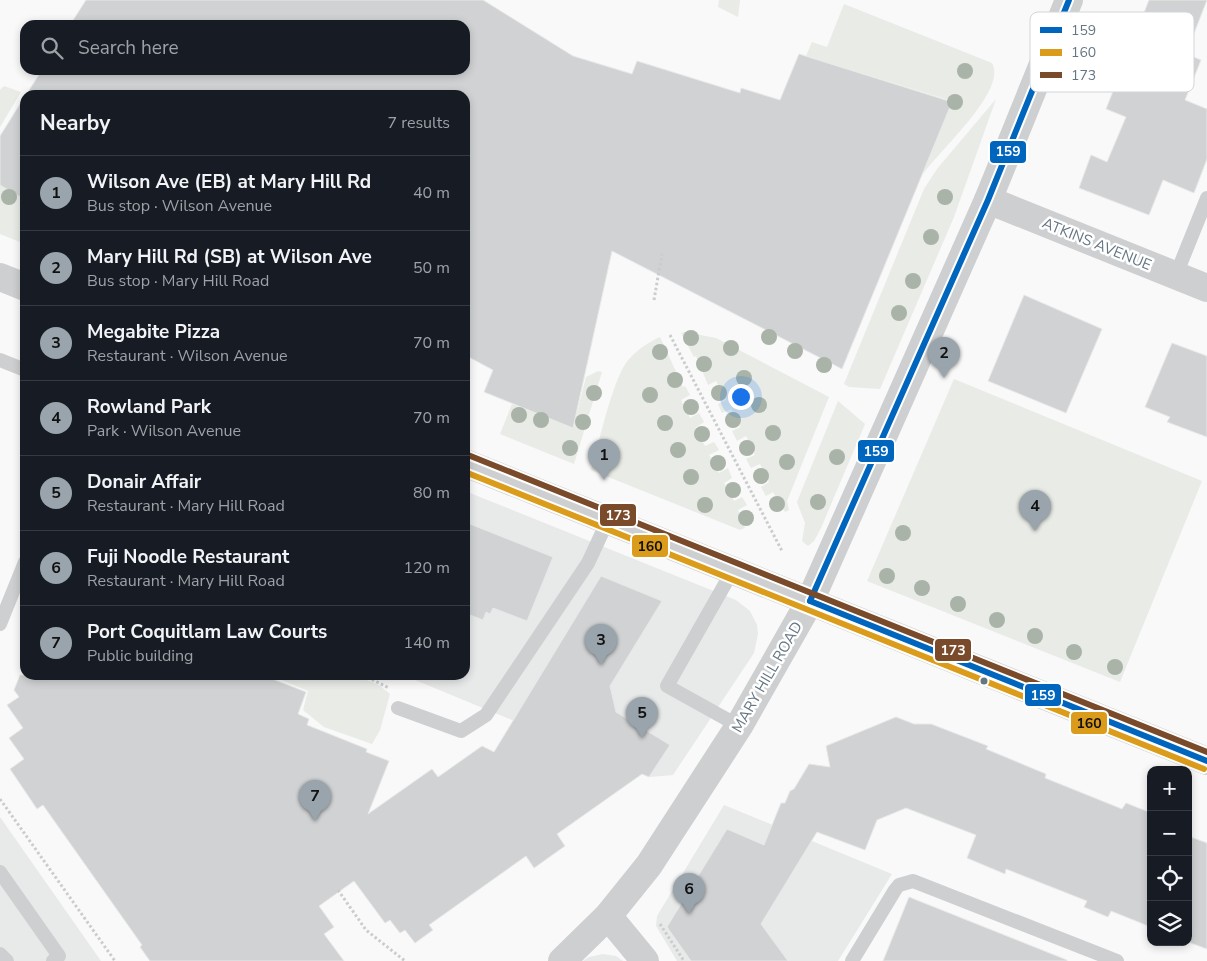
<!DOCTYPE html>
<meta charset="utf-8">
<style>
:root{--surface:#171b24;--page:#20242c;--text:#f1f3f6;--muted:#9ea1a6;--line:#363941;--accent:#99a4ac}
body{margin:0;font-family:"Nunito Sans",sans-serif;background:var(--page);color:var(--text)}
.controls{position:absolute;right:15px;bottom:15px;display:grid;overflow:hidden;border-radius:10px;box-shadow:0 2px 8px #0003}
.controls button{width:45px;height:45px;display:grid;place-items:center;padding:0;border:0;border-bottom:1px solid var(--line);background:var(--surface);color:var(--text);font:25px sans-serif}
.you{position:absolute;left:740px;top:396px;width:18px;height:18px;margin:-12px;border:4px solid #fff;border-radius:50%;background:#1a73e8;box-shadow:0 0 0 8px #1a73e833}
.badge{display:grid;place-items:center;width:32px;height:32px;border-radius:50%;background:var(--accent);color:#111;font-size:16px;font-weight:700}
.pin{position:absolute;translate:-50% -41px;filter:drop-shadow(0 1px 2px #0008)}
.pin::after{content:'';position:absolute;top:26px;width:18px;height:15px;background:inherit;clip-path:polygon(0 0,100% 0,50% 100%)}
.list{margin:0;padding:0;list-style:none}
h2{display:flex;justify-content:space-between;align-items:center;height:65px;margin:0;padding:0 20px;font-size:21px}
h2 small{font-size:16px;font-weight:400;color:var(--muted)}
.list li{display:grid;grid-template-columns:32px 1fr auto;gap:15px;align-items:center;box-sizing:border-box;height:75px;padding:0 20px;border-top:1px solid var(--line)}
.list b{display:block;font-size:19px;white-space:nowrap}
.list p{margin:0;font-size:16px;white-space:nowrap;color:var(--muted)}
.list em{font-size:16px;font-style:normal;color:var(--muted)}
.icon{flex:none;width:28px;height:28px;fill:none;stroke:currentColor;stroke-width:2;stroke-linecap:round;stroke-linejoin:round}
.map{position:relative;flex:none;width:1207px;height:961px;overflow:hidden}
.search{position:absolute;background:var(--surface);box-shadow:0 2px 8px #0003;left:20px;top:20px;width:450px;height:55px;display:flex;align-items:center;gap:12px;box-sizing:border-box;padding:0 18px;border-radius:15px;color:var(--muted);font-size:19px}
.panel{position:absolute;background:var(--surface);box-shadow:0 2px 8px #0003;left:20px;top:90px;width:450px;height:590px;border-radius:15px}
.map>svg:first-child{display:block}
.built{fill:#e8e9e9}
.green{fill:#e8ebe6}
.building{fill:#d0d2d3;stroke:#e8e8e8}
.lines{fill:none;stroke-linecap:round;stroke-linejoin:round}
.path{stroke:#cbcccd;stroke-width:3;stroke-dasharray:2.5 2.5;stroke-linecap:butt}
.service{stroke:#cecfd0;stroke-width:14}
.minor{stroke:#cecfd0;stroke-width:28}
.tertiary{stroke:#cecfd0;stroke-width:28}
.bus-1-casing{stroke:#fff;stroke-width:10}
.bus-2-casing{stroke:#fff;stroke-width:10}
.bus-3-casing{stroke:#fff;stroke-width:10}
.bus-1{stroke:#0065bd;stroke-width:6}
.bus-2{stroke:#da9c1a;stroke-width:6}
.bus-3{stroke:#7a4b2a;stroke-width:6}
.tree{fill:#a9b3a7}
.bus-dot{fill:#657683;stroke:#fff;stroke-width:2}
.labels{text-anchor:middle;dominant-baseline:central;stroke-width:5;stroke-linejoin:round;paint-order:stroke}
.street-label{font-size:15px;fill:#657683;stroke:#fff}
.key{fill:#fff;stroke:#d1d6da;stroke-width:1}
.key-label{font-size:14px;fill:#657683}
.line-badge{stroke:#fff;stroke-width:2}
.badge-label{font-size:14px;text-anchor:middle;font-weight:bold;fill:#fff}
.pale-badge-label{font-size:14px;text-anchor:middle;font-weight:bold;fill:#111}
</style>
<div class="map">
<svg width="1207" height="961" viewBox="0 0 1207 961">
<rect width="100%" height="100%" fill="#f9f9f9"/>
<!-- built -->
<g class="built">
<path d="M465 491 736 600 750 611 757 625 758 634 754 653 673 775 650 777 403 675H465Z"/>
<path d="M724 805 892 874 838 961H677L656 926 657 916Z"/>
<path d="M0 817 101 961H0Z"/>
<path d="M603 954 616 956 623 961H583L589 957Z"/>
</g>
<!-- green -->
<g class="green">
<path d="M719 0H740L738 17 718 7Z"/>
<path d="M844 4 992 63C1008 91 937 152 921 177L952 101 806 56 812 42 827 47Z"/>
<path d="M4 86 21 92 0 127V90Z"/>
<path d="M996 99 954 217 880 389 849 387 844 384 924 189 937 169Z"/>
<path d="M0 185 25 200V244L0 234Z"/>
<path d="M685 332 716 338 829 397 787 501 789 510 785 512 773 492 766 496 761 487 769 482 760 464 751 468 746 459 755 455 746 436 737 441 732 431 740 427 731 409 722 413 718 404 726 400 716 381 708 385 696 356 694 357 681 333Z"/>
<path d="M660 337 683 387 685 386 690 395 681 400 690 418 699 413 704 422 695 428 705 446 714 442 719 450 709 455 719 473 728 468 732 478 724 483 734 501 742 497 747 505 738 510 745 528 740 530 591 470C599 443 612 383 626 363 635 351 647 343 660 337Z"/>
<path d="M598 371 602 372 574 464 500 434 512 404 573 428 586 377Z"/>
<path d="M954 379 1202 481 1120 682 867 581Z"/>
<path d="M838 401 865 424 821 528 814 541 808 546 802 541 805 523 797 502Z"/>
<path d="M270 675H355L379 685 390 694 380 730 372 744 324 727 303 710 308 691Z"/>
</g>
<!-- building -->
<g class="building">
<path d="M86 0H483L573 56 632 74 637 61 740 93 741 88 780 100 799 54 952 102 842 369 612 251 573 428 484 392 493 370 465 355V95H26L42 70H465V25H70Z"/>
<path d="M1149 0H1207L1186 54 1201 60 1185 100 1207 109V159L1194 193 1163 180 1149 215 1079 188 1091 155 1107 162 1126 117 1106 109Z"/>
<path d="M25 96V200L0 185V136Z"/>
<path d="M1024 295 1102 329 1066 413 988 381Z"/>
<path d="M1172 343 1207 356V437L1167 422 1170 417 1145 407Z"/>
<path d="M465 522 553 557 527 621 493 608 490 614 486 612 483 620 465 613Z"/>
<path d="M601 576 662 601 610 686 616 712 670 745 649 777 642 774 557 834 565 846 534 868 526 856 429 925 433 930 415 943 405 930 400 933 390 920 385 923 354 881 319 906 334 927 324 934 344 961H150L140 947 142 945 43 805 37 809 10 769 24 759 9 738 23 728 7 705 19 697 14 690 20 675H262L306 692 298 714 309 719 307 725 367 749 366 752 389 761 368 814 432 769 438 777 482 746 494 752Z"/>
<path d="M896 717 914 724H931L988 746 986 749 1046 774 1045 778 1122 809 1126 803 1151 813V927L1111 911 1108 917 1084 907 1087 901 1006 869 1005 874 967 858 976 835 906 808 877 820 865 850 817 832 761 924 788 961H691L667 927 727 829 764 845 781 803H785L790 791 794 789 809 764 830 767 826 746Z"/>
<path d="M1188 836 1207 843V949L1188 942Z"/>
<path d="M909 897 1067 960V961H883Z"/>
</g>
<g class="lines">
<!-- path -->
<g class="path">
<path d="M654 300 662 254"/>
<path d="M670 335 782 551"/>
<path d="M363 675 389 688"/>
<path d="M0 799 115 961"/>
<path d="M338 890 366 930 405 961"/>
<path d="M660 924 684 961"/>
</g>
<!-- service -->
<g class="service">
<path d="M1176 275 1207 198"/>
<path d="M0 360 25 370"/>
<path d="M733 570 667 686 739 726"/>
<path d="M0 624 25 562"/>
<path d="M398 708 461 731 486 715 588 563 608 520"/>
<path d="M0 872 59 956 53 961"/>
<path d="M0 954 7 961"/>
<path d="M852 961 895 890 899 885 913 881 1117 961"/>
</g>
<!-- minor -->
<g class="minor">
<path d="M988 200 1207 288"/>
<path d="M608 916 645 961"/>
</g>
<!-- tertiary -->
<g class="tertiary">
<path d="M0 277 25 287"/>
<path d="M465 463 1207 761"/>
<path d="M562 961 608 916 649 865 739 726 810 601 988 200 1069 0"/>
</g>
<!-- bus-1 casing -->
<g class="bus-1-casing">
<g id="bus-1">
<path d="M810 601 988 200 1069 0"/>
<path d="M810 601 1207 761"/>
</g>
</g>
<!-- bus-2 casing -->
<g class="bus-2-casing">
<path id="bus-2" d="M465 472 1204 769"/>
</g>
<!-- bus-3 casing -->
<g class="bus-3-casing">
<path id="bus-3" d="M468 455 1207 752"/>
</g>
<!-- bus-1 -->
<use href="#bus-1" class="bus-1"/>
<!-- bus-2 -->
<use href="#bus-2" class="bus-2"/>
<!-- bus-3 -->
<use href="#bus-3" class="bus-3"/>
</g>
<!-- trees -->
<g class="tree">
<circle cx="965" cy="71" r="8"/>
<circle cx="955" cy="102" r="8"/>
<circle cx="9" cy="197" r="8"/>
<circle cx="945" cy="197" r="8"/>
<circle cx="931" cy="237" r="8"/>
<circle cx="913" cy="281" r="8"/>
<circle cx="899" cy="313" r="8"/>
<circle cx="769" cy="337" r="8"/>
<circle cx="691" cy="338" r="8"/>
<circle cx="731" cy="348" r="8"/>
<circle cx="795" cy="351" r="8"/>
<circle cx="660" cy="352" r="8"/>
<circle cx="704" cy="364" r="8"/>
<circle cx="824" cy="365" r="8"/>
<circle cx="744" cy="378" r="8"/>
<circle cx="675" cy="380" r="8"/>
<circle cx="594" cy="393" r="8"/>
<circle cx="719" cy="393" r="8"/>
<circle cx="650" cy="395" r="8"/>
<circle cx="759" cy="405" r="8"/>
<circle cx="691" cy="407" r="8"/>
<circle cx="519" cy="415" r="8"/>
<circle cx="541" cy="420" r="8"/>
<circle cx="733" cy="420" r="8"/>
<circle cx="583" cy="422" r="8"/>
<circle cx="665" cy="423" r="8"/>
<circle cx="773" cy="433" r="8"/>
<circle cx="702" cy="434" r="8"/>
<circle cx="570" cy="448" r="8"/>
<circle cx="747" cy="448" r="8"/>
<circle cx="678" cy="450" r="8"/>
<circle cx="837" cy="457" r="8"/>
<circle cx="787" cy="462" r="8"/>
<circle cx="718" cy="463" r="8"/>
<circle cx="761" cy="476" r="8"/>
<circle cx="691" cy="477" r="8"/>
<circle cx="733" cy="490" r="8"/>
<circle cx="818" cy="502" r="8"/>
<circle cx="777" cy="504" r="8"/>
<circle cx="705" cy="505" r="8"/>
<circle cx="746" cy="518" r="8"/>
<circle cx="903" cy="533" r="8"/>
<circle cx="887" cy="576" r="8"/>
<circle cx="922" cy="588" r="8"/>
<circle cx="958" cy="604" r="8"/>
<circle cx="997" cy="620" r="8"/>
<circle cx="1035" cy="636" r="8"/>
<circle cx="1074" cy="652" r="8"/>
<circle cx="1115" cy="667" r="8"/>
</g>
<!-- markers -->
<circle class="bus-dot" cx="984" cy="681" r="4.5"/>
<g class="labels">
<!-- street labels -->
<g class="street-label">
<text transform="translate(1097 244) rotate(22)">ATKINS AVENUE</text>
<text transform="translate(767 677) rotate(-60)">MARY HILL ROAD</text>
</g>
</g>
<!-- legend -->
<rect x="1030" y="12" width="164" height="80" rx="8" class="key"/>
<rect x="1040" y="27" width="22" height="6" fill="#0065bd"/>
<rect x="1040" y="49" width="22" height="7" fill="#da9c1a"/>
<rect x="1040" y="72" width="22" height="6" fill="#7a4b2a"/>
<g class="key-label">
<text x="1071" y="35">159</text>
<text x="1071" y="57">160</text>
<text x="1071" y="80">173</text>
</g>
<g class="line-badge">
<rect x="989" y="140" width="38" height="24" rx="5" fill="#0065bd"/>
<rect x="857" y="439" width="38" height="24" rx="5" fill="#0065bd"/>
<rect x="599" y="503" width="38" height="24" rx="5" fill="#7a4b2a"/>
<rect x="631" y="534" width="38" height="24" rx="5" fill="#da9c1a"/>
<rect x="934" y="638" width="38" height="24" rx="5" fill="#7a4b2a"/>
<rect x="1024" y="683" width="38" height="24" rx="5" fill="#0065bd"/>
<rect x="1070" y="711" width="38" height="24" rx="5" fill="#da9c1a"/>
</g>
<g class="badge-label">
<text x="1008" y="156">159</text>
<text x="876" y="456">159</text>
<text x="618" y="520">173</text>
<text x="953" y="655">173</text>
<text x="1043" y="700">159</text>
</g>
<g class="pale-badge-label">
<text x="650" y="551">160</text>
<text x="1089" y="728">160</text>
</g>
</svg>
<div class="controls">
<button>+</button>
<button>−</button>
<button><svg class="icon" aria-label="locate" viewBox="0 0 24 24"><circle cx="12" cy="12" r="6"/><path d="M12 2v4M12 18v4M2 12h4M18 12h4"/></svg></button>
<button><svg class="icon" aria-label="layers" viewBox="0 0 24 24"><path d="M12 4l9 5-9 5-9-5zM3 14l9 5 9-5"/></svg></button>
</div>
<div class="you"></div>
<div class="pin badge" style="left:604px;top:480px">1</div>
<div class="pin badge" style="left:944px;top:378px">2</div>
<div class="pin badge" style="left:601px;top:665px">3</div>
<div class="pin badge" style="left:1035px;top:531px">4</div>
<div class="pin badge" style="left:642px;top:738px">5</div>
<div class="pin badge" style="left:689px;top:914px">6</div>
<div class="pin badge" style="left:315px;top:821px">7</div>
<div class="search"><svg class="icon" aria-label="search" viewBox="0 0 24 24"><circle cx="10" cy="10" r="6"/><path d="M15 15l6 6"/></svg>Search here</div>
<section class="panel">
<h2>Nearby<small>7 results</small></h2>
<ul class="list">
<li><span class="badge">1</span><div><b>Wilson Ave (EB) at Mary Hill Rd</b><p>Bus stop · Wilson Avenue</p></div><em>40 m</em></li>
<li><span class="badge">2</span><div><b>Mary Hill Rd (SB) at Wilson Ave</b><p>Bus stop · Mary Hill Road</p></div><em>50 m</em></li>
<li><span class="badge">3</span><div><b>Megabite Pizza</b><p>Restaurant · Wilson Avenue</p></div><em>70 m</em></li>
<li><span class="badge">4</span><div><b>Rowland Park</b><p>Park · Wilson Avenue</p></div><em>70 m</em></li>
<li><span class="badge">5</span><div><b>Donair Affair</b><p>Restaurant · Mary Hill Road</p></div><em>80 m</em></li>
<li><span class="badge">6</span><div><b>Fuji Noodle Restaurant</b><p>Restaurant · Mary Hill Road</p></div><em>120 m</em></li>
<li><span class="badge">7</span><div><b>Port Coquitlam Law Courts</b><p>Public building</p></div><em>140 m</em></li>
</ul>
</section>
</div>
